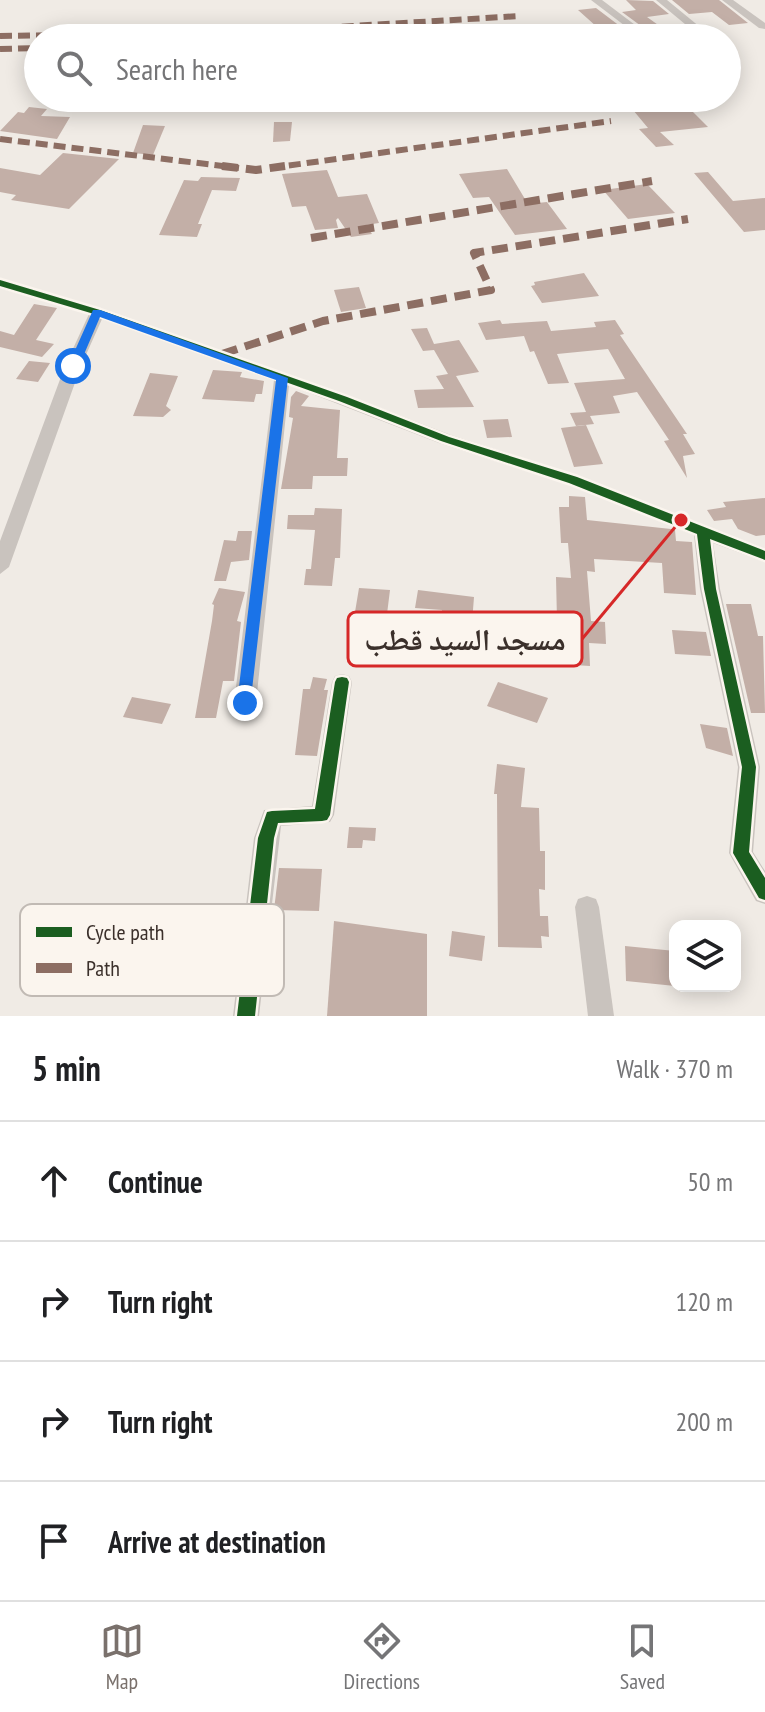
<!DOCTYPE html>
<meta charset="utf-8">
<style>
:root{--surface:#fff;--page:#f6f6f6;--text:#202124;--muted:#757577;--line:#e0e0e0;--accent:#7a716c}
body{margin:0;font-family:"PT Sans Narrow","Noto Naskh Arabic",sans-serif;background:var(--page);color:var(--text)}
.controls{position:absolute;right:24px;bottom:24px;display:grid;overflow:hidden;border-radius:16px;box-shadow:0 4px 20px #0003}
.controls button{width:72px;height:72px;display:grid;place-items:center;padding:0;border:0;border-bottom:2px solid var(--line);background:var(--surface);color:var(--text);font:40px sans-serif}
.stop{position:absolute;width:24px;height:24px;margin:-18px;border:6px solid #1a73e8;border-radius:50%;background:#fff}
.stop.end{background:#1a73e8;border-color:#fff;box-shadow:0 2px 8px #0008}
.list{margin:0;padding:0;list-style:none}
h2{display:flex;justify-content:space-between;align-items:center;height:104px;margin:0;padding:0 32px;font-size:34px}
h2 small{font-size:26px;font-weight:400;color:var(--muted)}
.list li{display:grid;grid-template-columns:52px 1fr auto;gap:24px;align-items:center;box-sizing:border-box;height:120px;padding:0 32px;border-top:2px solid var(--line)}
.list b{display:block;font-size:30px;white-space:nowrap}
.list em{font-size:26px;font-style:normal;color:var(--muted)}
.icon{flex:none;width:44px;height:44px;fill:none;stroke:currentColor;stroke-width:2;stroke-linecap:round;stroke-linejoin:round}
.map{position:relative;flex:none;width:765px;height:1016px;overflow:hidden}
.search{position:absolute;background:var(--surface);box-shadow:0 4px 20px #0003;left:24px;right:24px;top:24px;height:88px;display:flex;align-items:center;gap:20px;box-sizing:border-box;padding:0 28px;border-radius:44px;color:var(--muted);font-size:30px}
.sheet{height:584px;background:var(--surface)}
nav{display:flex;justify-content:space-around;align-items:center;box-sizing:border-box;height:112px;border-top:2px solid var(--line);background:var(--surface);font-size:22px;color:var(--muted)}
nav a{display:grid;justify-items:center;gap:4px}
nav .on{color:var(--accent)}
.map>svg:first-child{display:block}
.building{fill:#c3afa7}
.lines{fill:none;stroke-linecap:round;stroke-linejoin:round}
.minor{fill:#c9c3be;fill-rule:evenodd}
.quiet-far1{stroke:#8d6e63;stroke-width:6;stroke-dasharray:12 6;stroke-linecap:butt}
.quiet{stroke:#8d6e63;stroke-width:8;stroke-dasharray:16 8;stroke-linecap:butt}
.cycleway-casing{stroke:#fbf5ee;stroke-width:5}
.cycleway{fill:#1b5e20;fill-rule:evenodd}
.route{fill:#1a73e8}
.key{fill:#fbf5ee;stroke:#c1bab4;stroke-width:2}
.key-label{font-size:22px;fill:#3b302b}
.leader{fill:none;stroke:#d62828;stroke-width:3}
.callout-dot{fill:#d62828;stroke:#fbf5ee;stroke-width:3}
.callout{fill:#fbf5ee;stroke:#d62828;stroke-width:3}
.callout-label{font-size:30px;text-anchor:middle;font-weight:bold;fill:#3b302b}
</style>
<div class="map">
<svg width="765" height="1016" viewBox="0 0 765 1016">
<rect width="100%" height="100%" fill="#f0ebe5"/>
<!-- building -->
<g class="building">
<path d="M626 0 653 1 669 14 647 17 668 32 652 34 622 12 636 10Z"/>
<path d="M672 0H719L748 23 729 25 712 12 689 14Z"/>
<path d="M596 8 633 36 627 37 614 25 597 27 578 10Z"/>
<path d="M680 99 708 127 660 132 674 145 656 147 639 129 648 128 633 110 668 107 662 101Z"/>
<path d="M29 107 47 109 41 116 70 117 57 139 0 131 18 112 24 113Z"/>
<path d="M274 122H292L290 141 273 142Z"/>
<path d="M143 125 165 126 153 155 133 153Z"/>
<path d="M63 153 119 159 69 209 11 200 16 195 0 192V168L40 175Z"/>
<path d="M507 169 528 204 547 202 567 229 515 235 489 197 473 198 459 174Z"/>
<path d="M327 170 338 197 367 194 379 223 366 225 372 234 351 237 338 218 336 220 338 228 315 230 306 206 292 207 282 174Z"/>
<path d="M708 172 733 201 765 198V230L744 232 694 173Z"/>
<path d="M201 177 240 178 236 191 212 190 198 224H202L197 237 159 235 184 180 198 181Z"/>
<path d="M647 184 675 213 628 219 603 190Z"/>
<path d="M584 273 599 296 542 303 531 286 535 285 534 282Z"/>
<path d="M359 287 366 308 341 312 334 290Z"/>
<path d="M34 304 57 308 36 340 54 344 42 357 0 347V331L14 335Z"/>
<path d="M500 320 502 324 547 321 551 331 596 327 594 322 615 320 624 334 620 335 687 434H683L695 454 683 456 687 478 664 441 669 440 637 392 613 396 620 413 590 416 594 424 576 426 570 413 586 412 574 383 625 379 608 349 557 354 569 383 548 384 534 351 530 352 524 336 486 340 478 323Z"/>
<path d="M427 328 434 344 459 340 479 372 456 376 474 407 418 408 414 390 444 389 436 376 448 374 434 350 423 351 411 329Z"/>
<path d="M29 361 50 363 38 382 16 379Z"/>
<path d="M213 370 242 372 240 377 264 381 262 394H256L254 402 202 399Z"/>
<path d="M150 373 178 376 166 406 171 410 163 417 133 416Z"/>
<path d="M296 391 309 396 301 406 340 410 337 458H348L347 476H313L312 489H281L293 418 289 417 291 397Z"/>
<path d="M508 419 512 437 487 438 483 420Z"/>
<path d="M586 425 603 464 574 467 561 428Z"/>
<path d="M569 496 585 497 587 520 671 529 675 530 676 541 692 542 696 595 664 593 662 563 594 559 595 572 587 571 591 621 605 622 606 644 589 643 590 666 558 664 556 577 571 578 568 543H561L559 507H569Z"/>
<path d="M765 498V535L756 536 738 529 732 519 714 521 707 510 726 507 723 502Z"/>
<path d="M315 508 342 509 340 558H335L332 586 304 585 306 569H311L315 530 287 529 288 515H314Z"/>
<path d="M238 531H252L249 560 231 562 226 581H214L224 540 236 541Z"/>
<path d="M219 588 245 592 237 621 241 622 234 681H223L216 718H195L212 621 214 605 212 604Z"/>
<path d="M359 588 390 590 384 638 356 637 360 612H355Z"/>
<path d="M418 590 474 597 472 623 441 621 442 610 415 608Z"/>
<path d="M726 604H751L758 636H763L765 713H751Z"/>
<path d="M672 630 706 632 711 656 675 654Z"/>
<path d="M313 677 327 679 324 690H328L317 756 295 755 303 689H310Z"/>
<path d="M498 682 548 698 537 723 487 706Z"/>
<path d="M132 697 171 704 162 724 123 717Z"/>
<path d="M700 724 727 728 733 756 706 748Z"/>
<path d="M497 764 525 768 521 807 539 808 540 851H545V890L539 889 540 916H548L549 937 541 936 542 948 498 947 497 794H494Z"/>
<path d="M349 827 376 828 375 841 363 840 362 848H347Z"/>
<path d="M279 868 322 869 319 911 274 910Z"/>
<path d="M334 921 427 934V1016H327Z"/>
<path d="M452 931 485 936 482 961 449 956Z"/>
<path d="M625 946 675 951V986L626 981Z"/>
</g>
<g class="lines">
<!-- minor -->
<g class="minor">
<path d="M591 0H602L651 37 641 38Z"/>
<path d="M656 0H667L706 32 697 34Z"/>
<path d="M722 0H733L765 23V29L759 28Z"/>
<path d="M0 279 102 309 349 396 451 435 579 476 765 549V562L713 543 720 589 760 767 753 852 765 871V904L756 901 729 853 738 767 700 589 694 535 567 484 439 443 289 385 256 703 253 709 245 711 237 709 234 703 274 380 102 319 81 366 9 567 0 574V541L65 366 89 314 0 288Z"/>
<path d="M342 674 349 676 352 682 334 815 330 822 281 826 259 1016H233L254 838 264 810 312 806 332 682 335 676Z"/>
<path d="M587 896 596 899 599 907 614 1016H588L575 907 578 899Z"/>
</g>
<!-- quiet-far1 -->
<g class="quiet-far1">
<path d="M0 36 252 32 520 16"/>
<path d="M396 38 529 27"/>
<path d="M0 49 38 48"/>
<path d="M0 139 239 168"/>
<path d="M271 168 611 121"/>
</g>
<!-- quiet -->
<g class="quiet">
<path d="M222 166 256 170 285 166"/>
<path d="M311 238 652 181"/>
<path d="M222 354 323 321 491 290 474 253 688 219"/>
</g>
<!-- cycleway casing -->
<g class="cycleway-casing">
<g id="cycleway">
<path d="M0 280 100 310 347 397 449 437 577 477 765 551V560L710 539 716 589 756 767 749 852 765 878V900L759 898 733 853 742 767 704 589 697 534 569 483 441 441 339 401 94 314 0 286Z"/>
<path d="M342 677 347 678 349 682 330 815 327 820 322 821 278 823 274 838 255 1016H237L258 838 267 812 272 811 315 809 335 682 337 678Z"/>
</g>
</g>
<!-- cycleway -->
<use href="#cycleway" class="cycleway"/>
</g>
<!-- route -->
<path class="route" d="M93 310H100L288 378 250 707 245 709 237 703 276 380 100 317 79 366 69 369 68 366Z"/>
<!-- legend -->
<rect x="20" y="904" width="264" height="92" rx="12" class="key"/>
<rect x="36" y="927" width="36" height="10" fill="#1b5e20"/>
<rect x="36" y="963" width="36" height="10" fill="#8d6e63"/>
<g class="key-label">
<text x="86" y="940">Cycle path</text>
<text x="86" y="976">Path</text>
</g>
<!-- callouts -->
<path class="leader" d="M681 520L582 639"/>
<circle class="callout-dot" cx="681" cy="520" r="8"/>
<rect class="callout" x="348" y="612" width="234" height="54" rx="8"/>
<g class="callout-label">
<text x="465" y="650">مسجد السيد قطب</text>
</g>
</svg>
<div class="controls">
<button><svg class="icon" aria-label="layers" viewBox="0 0 24 24"><path d="M12 4l9 5-9 5-9-5zM3 14l9 5 9-5"/></svg></button>
</div>
<div class="stop" style="left:73px;top:366px"></div>
<div class="stop end" style="left:245px;top:703px"></div>
<div class="search"><svg class="icon" aria-label="search" viewBox="0 0 24 24"><circle cx="10" cy="10" r="6"/><path d="M15 15l6 6"/></svg>Search here</div>
</div>
<section class="sheet">
<h2>5 min<small>Walk · 370 m</small></h2>
<ul class="list">
<li><svg class="icon" aria-label="ahead" viewBox="0 0 24 24"><path d="M12 20V5M6 11l6-6 6 6"/></svg><div><b>Continue</b></div><em>50 m</em></li>
<li><svg class="icon" aria-label="right" viewBox="0 0 24 24"><path d="M7 20v-9h11M14 6l5 5-5 5"/></svg><div><b>Turn right</b></div><em>120 m</em></li>
<li><svg class="icon" aria-label="right" viewBox="0 0 24 24"><path d="M7 20v-9h11M14 6l5 5-5 5"/></svg><div><b>Turn right</b></div><em>200 m</em></li>
<li><svg class="icon" aria-label="arrive" viewBox="0 0 24 24"><path d="M6 21V4h12l-3 4 3 4H6"/></svg><div><b>Arrive at destination</b></div></li>
</ul>
</section>
<nav>
<a class="on"><svg class="icon" aria-label="map" viewBox="0 0 24 24"><path d="M3 6l6-2 6 2 6-2v14l-6 2-6-2-6 2zM9 4v14M15 6v14"/></svg>Map</a>
<a><svg class="icon" aria-label="directions" viewBox="0 0 24 24"><path d="M12 3l9 9-9 9-9-9zM9 14v-3h6M13 9l2 2-2 2"/></svg>Directions</a>
<a><svg class="icon" aria-label="saved" viewBox="0 0 24 24"><path d="M7 4h10v16l-5-4-5 4z"/></svg>Saved</a>
</nav>
